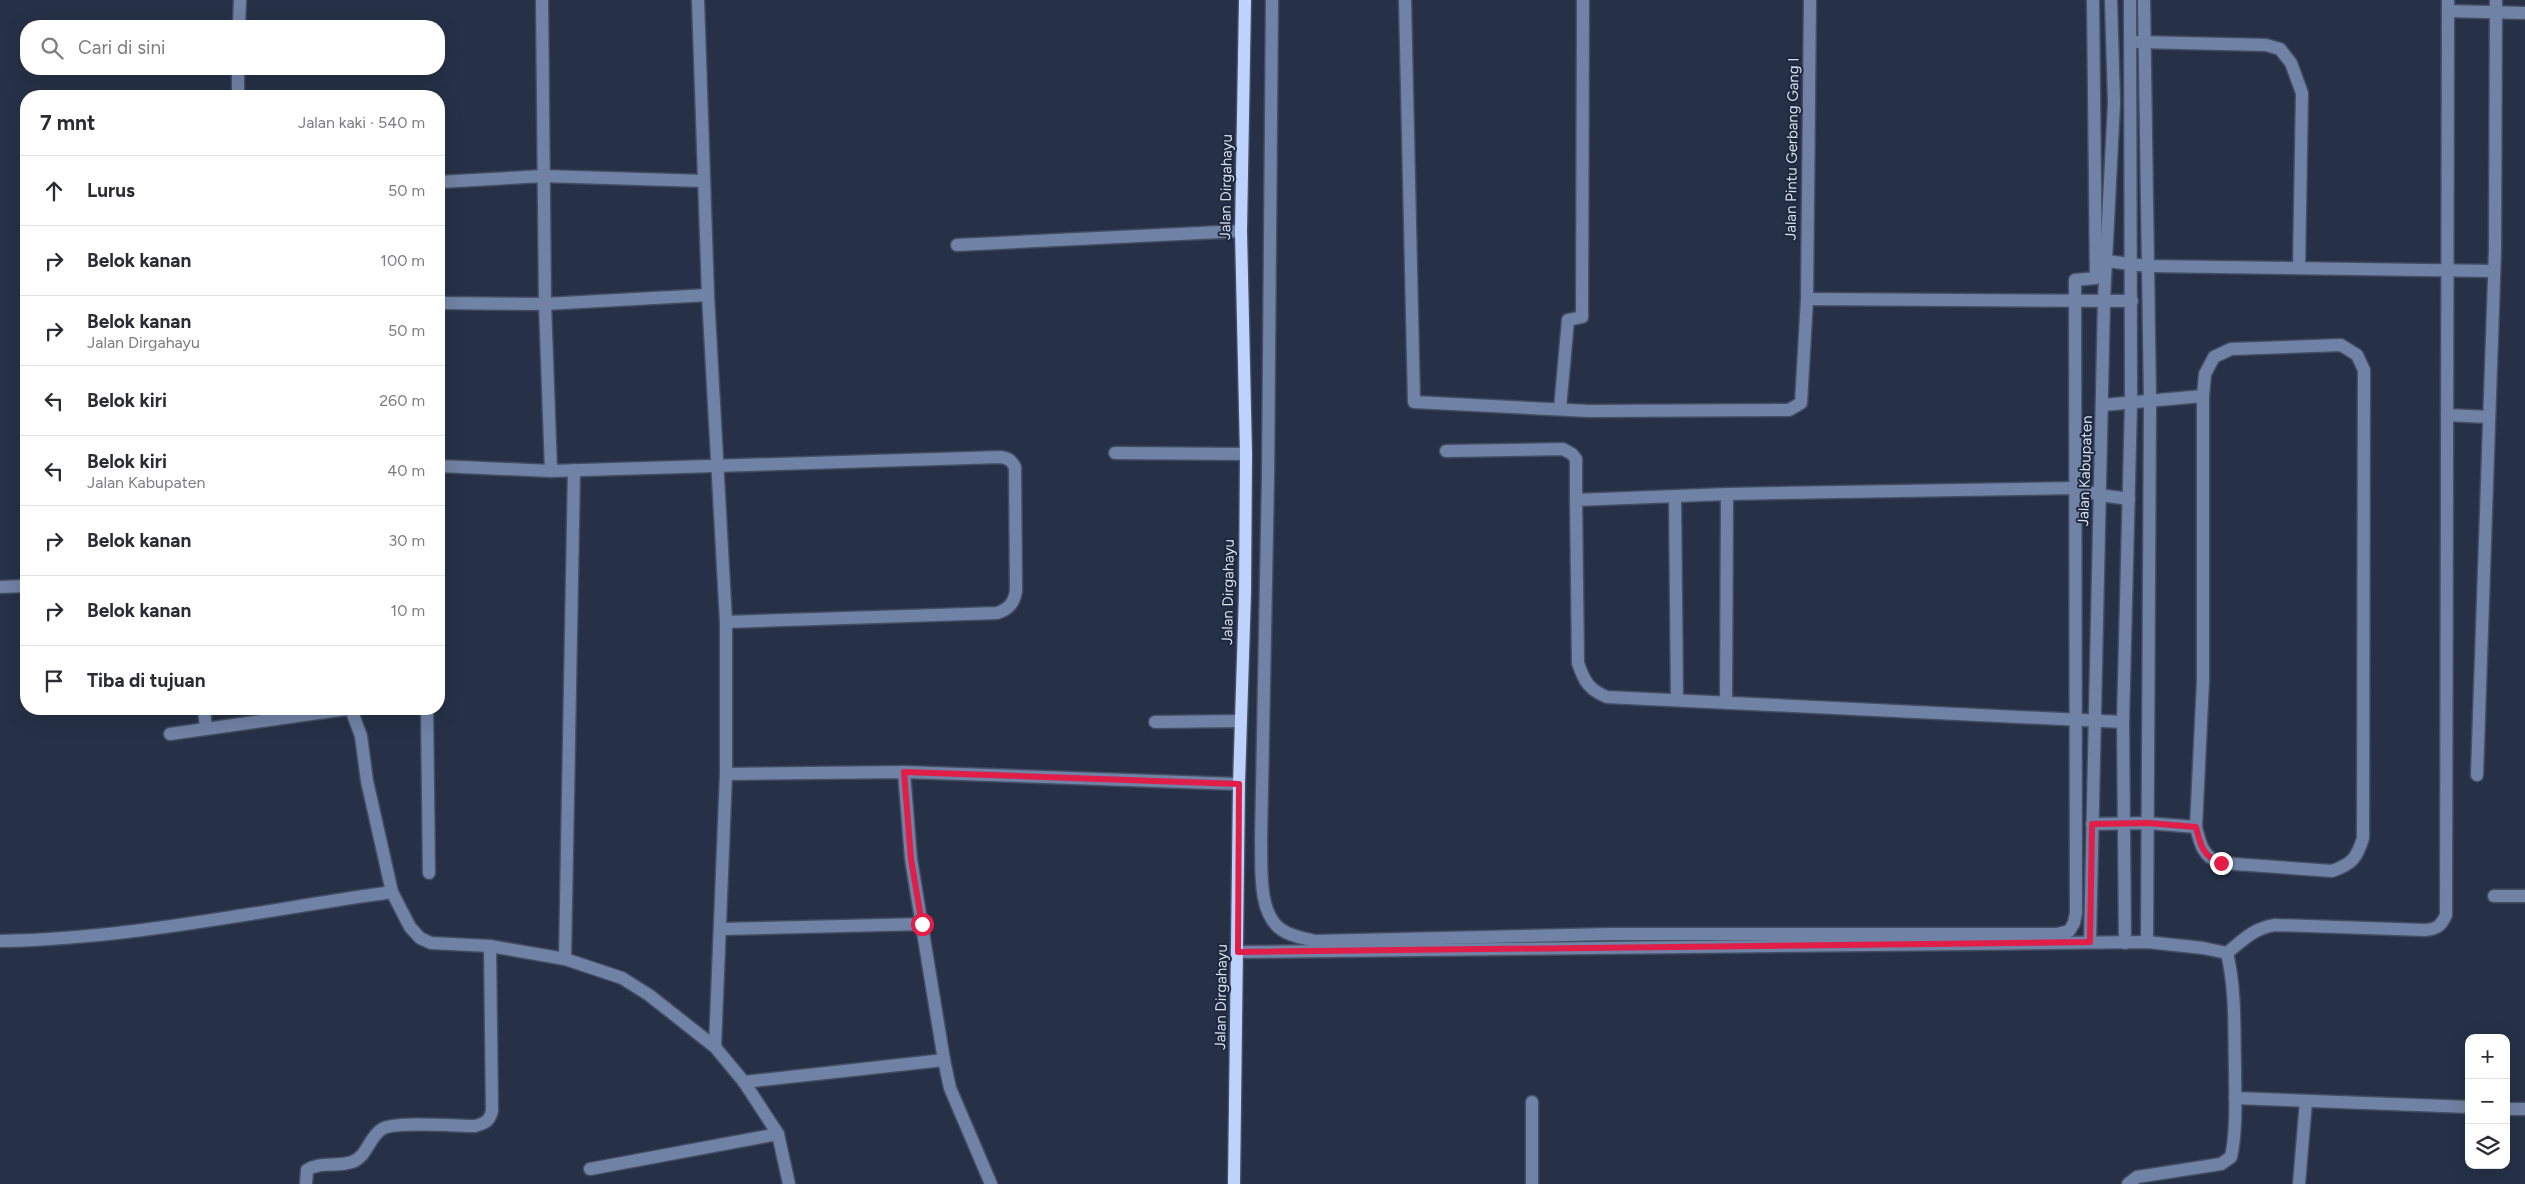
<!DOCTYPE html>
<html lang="id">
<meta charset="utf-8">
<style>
:root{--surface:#fff;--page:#f7f7f7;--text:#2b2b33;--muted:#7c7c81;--line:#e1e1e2}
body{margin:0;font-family:Figtree,sans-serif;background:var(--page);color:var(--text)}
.controls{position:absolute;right:15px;bottom:15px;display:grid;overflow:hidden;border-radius:10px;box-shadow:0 5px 20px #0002}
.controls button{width:45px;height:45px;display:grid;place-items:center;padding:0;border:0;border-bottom:1px solid var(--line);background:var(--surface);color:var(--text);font:25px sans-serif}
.stop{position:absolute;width:15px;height:15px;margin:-11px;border:4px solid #e11d48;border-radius:50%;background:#fff}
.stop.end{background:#e11d48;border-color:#fff;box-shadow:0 1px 5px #0008}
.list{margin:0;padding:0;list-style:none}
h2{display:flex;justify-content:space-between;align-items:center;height:65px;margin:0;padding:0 20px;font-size:21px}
h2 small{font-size:16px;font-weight:400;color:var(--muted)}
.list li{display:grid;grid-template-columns:32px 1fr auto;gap:15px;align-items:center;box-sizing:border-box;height:70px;padding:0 20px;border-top:1px solid var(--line)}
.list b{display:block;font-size:19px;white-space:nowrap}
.list p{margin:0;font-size:16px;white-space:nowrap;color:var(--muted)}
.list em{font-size:16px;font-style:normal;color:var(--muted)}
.icon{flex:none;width:28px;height:28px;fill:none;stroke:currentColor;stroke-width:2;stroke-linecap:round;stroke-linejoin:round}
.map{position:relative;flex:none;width:2525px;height:1184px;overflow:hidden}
.search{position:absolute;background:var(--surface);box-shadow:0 5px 20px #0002;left:20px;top:20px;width:425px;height:55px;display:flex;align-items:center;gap:12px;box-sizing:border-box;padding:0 18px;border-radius:20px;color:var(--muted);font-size:19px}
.panel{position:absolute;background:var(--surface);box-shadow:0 5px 20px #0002;left:20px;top:90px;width:425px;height:625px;border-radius:20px}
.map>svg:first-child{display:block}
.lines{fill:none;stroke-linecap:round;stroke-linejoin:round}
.minor-casing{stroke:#434d62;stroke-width:15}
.major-casing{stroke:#434d62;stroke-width:15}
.minor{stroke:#7082a5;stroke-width:12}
.major{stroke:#bdd3fe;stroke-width:12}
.route{stroke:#e11d48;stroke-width:6}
.labels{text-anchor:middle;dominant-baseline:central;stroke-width:4;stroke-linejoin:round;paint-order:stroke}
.street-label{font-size:15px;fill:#d9e1ef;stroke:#1d273d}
</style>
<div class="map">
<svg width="2525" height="1184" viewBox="0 0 2525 1184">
<rect width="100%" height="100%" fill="#263147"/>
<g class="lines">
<!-- minor casing -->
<g class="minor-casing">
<g id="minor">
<path d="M542 0 545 304 551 471"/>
<path d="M698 0 708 295 726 622V774L715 1047"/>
<path d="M1272 0 1268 478 1261 840C1262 866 1257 914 1282 930 1292 937 1304 938 1315 941L1611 934H2057L2069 931 2074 923 2076 913 2075 280 2096 278 2093 0"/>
<path d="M1405 0 1414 402 1589 411 1789 410 1801 403 1807 299 1810 0"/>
<path d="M2144 0 2150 401 2147 942"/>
<path d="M2448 11 2525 13"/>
<path d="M239 26 240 0"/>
<path d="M2138 42 2266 45 2280 49 2291 63 2302 93 2299 268"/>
<path d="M238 96V69"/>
<path d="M439 182 543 176 704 181"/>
<path d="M957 245 1241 231"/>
<path d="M2106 261 2147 266 2494 271"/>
<path d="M1807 299 2132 301"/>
<path d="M439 303 545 304 708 295"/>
<path d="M1560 409 1568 320 1582 317 1583 0"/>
<path d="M2447 415 2488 417"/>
<path d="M1446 451 1563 449 1572 454 1576 459V500"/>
<path d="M1115 453 1246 454"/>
<path d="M439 466 551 471 1001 457C1008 458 1011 460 1015 467L1016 591C1014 603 1009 609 997 613L726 622"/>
<path d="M574 470 565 959 622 978 649 995 715 1047 744 1082 778 1134 789 1184"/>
<path d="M1675 497 1677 700"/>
<path d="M0 587 26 586"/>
<path d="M1726 703 1727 494"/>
<path d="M204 709 206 729"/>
<path d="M351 709 361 736 367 781 392 892 410 927 420 938 431 943 490 946 565 959"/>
<path d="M427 709 429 873"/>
<path d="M1155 722 1241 721"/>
<path d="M2123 722 1607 697C1589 690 1584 681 1578 663L1576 500 1727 494 2076 488 2100 495 2129 499"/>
<path d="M170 734 347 709"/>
<path d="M904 772 911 859 944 1060 950 1088 991 1184"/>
<path d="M726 774 904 772 1239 784"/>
<path d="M2477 775 2495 250 2496 0"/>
<path d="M2092 824 2147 823 2196 827 2203 681V396L2103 405"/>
<path d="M2196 827C2200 844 2203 857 2221 863L2332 871C2352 864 2357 858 2363 838L2364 370 2357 355 2341 345 2231 349 2214 357 2205 374 2203 396"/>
<path d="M2494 896H2525"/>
<path d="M721 929 923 924"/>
<path d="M0 941C132 939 262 910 392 892"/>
<path d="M2090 942 2104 300 2114 103 2111 0"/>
<path d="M2125 943 2123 722 2131 403 2130 0"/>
<path d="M1238 952 2147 942 2203 948 2227 953C2236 991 2234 1030 2235 1068 2235 1097 2237 1129 2231 1157L2221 1164 2137 1177 2128 1184"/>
<path d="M2227 953C2243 940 2254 928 2275 925L2425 930C2437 929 2441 926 2446 915L2448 0"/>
<path d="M744 1082 944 1060"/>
<path d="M2235 1098 2469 1107"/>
<path d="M1532 1102V1184"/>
<path d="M2506 1109H2525"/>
<path d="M590 1169 778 1134"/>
<path d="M306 1184 307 1170C321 1161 337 1167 352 1162 367 1157 369 1137 382 1129 395 1121 457 1126 475 1126 485 1123 489 1122 492 1111L490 946"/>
<path d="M2299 1184 2306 1101"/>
</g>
</g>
<!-- major casing -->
<g class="major-casing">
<path id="major" d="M1234 1184 1239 784 1245 592 1246 454 1241 231 1245 0"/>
</g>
<!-- minor -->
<use href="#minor" class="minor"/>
<!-- major -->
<use href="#major" class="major"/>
</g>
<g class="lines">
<!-- route -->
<path class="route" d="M922 924 911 859 904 772 1239 784 1238 952 2090 942 2092 824 2148 823 2196 827C2200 844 2203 857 2221 863"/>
</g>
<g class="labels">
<!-- street labels -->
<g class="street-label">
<text transform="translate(1792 149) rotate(-89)">Jalan Pintu Gerbang Gang I</text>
<text transform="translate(1226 187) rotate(-89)">Jalan Dirgahayu</text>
<text transform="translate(2085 471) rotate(-88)">Jalan Kabupaten</text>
<text transform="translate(1228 592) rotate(-89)">Jalan Dirgahayu</text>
<text transform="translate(1221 997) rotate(-89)">Jalan Dirgahayu</text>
</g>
</g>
</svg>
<div class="controls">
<button>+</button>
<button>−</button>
<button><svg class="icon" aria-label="layers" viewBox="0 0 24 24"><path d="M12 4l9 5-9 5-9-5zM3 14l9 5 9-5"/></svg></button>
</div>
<div class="stop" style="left:922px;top:924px"></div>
<div class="stop end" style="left:2221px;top:863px"></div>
<div class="search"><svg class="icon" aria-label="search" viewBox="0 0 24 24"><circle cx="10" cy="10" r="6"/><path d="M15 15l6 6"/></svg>Cari di sini</div>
<section class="panel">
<h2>7 mnt<small>Jalan kaki · 540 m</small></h2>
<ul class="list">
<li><svg class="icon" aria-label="ahead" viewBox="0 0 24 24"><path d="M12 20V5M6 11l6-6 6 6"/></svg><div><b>Lurus</b></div><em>50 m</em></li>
<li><svg class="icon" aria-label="right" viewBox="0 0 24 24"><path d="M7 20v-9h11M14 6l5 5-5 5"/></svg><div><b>Belok kanan</b></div><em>100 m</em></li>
<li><svg class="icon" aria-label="right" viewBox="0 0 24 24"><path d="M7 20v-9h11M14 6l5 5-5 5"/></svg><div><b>Belok kanan</b><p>Jalan Dirgahayu</p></div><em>50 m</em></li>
<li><svg class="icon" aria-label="left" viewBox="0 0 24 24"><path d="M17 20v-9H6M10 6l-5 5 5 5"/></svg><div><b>Belok kiri</b></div><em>260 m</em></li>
<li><svg class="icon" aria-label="left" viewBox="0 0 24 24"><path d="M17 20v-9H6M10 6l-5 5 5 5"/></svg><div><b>Belok kiri</b><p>Jalan Kabupaten</p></div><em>40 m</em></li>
<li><svg class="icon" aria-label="right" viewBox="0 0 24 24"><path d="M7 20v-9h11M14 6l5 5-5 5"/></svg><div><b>Belok kanan</b></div><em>30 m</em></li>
<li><svg class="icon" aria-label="right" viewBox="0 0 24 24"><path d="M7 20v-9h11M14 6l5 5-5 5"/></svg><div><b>Belok kanan</b></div><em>10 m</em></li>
<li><svg class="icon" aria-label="arrive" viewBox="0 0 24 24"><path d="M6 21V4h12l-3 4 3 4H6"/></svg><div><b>Tiba di tujuan</b></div></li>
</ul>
</section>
</div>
